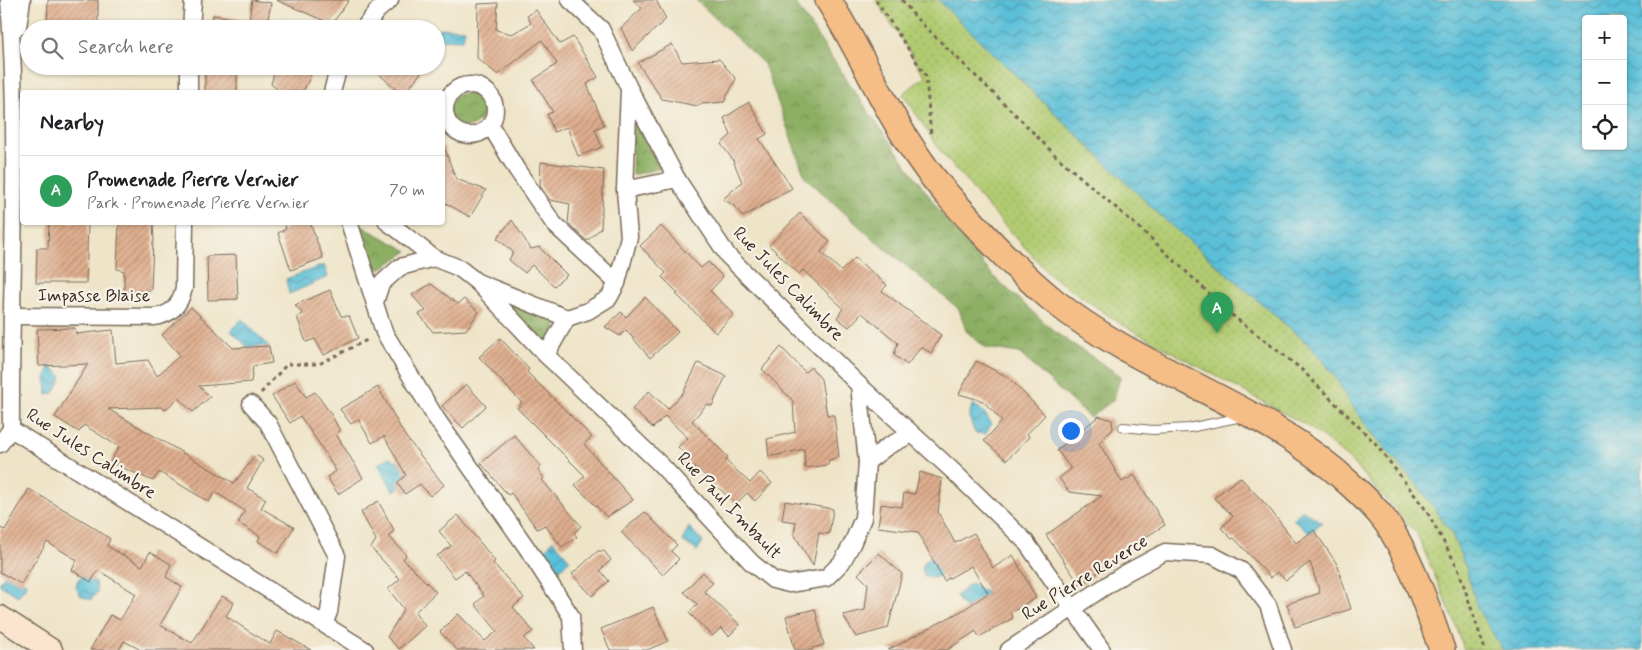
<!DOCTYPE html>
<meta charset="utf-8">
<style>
:root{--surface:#fff;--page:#f2f2f2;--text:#202124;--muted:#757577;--line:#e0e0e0;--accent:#d93025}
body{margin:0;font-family:Mynerve,sans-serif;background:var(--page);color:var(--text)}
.controls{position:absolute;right:15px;top:15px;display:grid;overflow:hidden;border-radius:5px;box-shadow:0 1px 4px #0004}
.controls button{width:45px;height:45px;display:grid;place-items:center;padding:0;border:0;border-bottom:1px solid var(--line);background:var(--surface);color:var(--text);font:25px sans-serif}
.you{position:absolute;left:1070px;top:430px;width:18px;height:18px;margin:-12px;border:4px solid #fff;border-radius:50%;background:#1a73e8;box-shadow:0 0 0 8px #1a73e833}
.badge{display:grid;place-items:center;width:32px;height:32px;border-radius:50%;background:var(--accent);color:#fff;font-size:16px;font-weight:700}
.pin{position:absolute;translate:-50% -41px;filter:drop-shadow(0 1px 2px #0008)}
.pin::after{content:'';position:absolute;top:26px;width:18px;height:15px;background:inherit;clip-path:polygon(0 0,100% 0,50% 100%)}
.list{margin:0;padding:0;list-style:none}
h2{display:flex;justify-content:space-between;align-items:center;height:65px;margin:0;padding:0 20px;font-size:21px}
h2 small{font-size:16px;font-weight:400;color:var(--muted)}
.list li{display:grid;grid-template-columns:32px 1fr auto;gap:15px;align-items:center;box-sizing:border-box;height:70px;padding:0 20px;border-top:1px solid var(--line)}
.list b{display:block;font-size:19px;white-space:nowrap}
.list p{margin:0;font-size:16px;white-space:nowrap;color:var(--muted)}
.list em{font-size:16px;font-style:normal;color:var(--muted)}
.icon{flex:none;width:28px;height:28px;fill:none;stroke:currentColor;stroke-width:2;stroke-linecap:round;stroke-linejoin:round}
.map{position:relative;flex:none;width:1642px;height:650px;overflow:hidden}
.search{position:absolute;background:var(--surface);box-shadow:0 1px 4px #0004;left:20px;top:20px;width:425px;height:55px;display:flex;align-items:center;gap:12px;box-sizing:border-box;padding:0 18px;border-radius:28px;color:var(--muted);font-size:19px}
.panel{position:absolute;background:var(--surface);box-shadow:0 1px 4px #0004;left:20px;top:90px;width:425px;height:135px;border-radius:5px}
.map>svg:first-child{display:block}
.forest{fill:url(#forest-crowns);stroke:#646c40}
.park{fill:url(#park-dots);stroke:#767a48}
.water{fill:url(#water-waves);stroke:#4a747b;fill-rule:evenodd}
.building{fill:url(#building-hatch)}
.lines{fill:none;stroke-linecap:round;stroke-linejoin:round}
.lane-casing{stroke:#7a6b5a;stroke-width:10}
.street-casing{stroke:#7a6b5a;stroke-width:19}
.secondary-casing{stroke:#7a6b5a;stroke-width:25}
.primary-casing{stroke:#7a6b5a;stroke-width:28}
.path{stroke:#7a6b5a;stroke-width:3;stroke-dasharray:4 4;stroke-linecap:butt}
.lane{stroke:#fff;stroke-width:8}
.street{stroke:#fff;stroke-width:16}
.secondary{stroke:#fbe5cf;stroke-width:22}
.primary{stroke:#f6be87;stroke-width:25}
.labels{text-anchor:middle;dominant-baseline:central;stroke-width:4.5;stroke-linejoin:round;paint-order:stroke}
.street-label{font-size:18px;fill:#3b2a1e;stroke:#f7f3e8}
</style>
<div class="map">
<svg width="1642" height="650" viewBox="0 0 1642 650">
<defs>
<pattern id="forest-crowns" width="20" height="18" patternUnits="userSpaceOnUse" patternTransform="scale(1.25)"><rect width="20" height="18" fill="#8caf63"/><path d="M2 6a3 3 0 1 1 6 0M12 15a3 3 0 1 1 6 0" fill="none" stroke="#748f51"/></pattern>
<pattern id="park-dots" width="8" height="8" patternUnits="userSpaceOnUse" patternTransform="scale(1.25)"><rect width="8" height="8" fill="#b1cb71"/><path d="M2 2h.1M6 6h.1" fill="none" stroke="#99ae61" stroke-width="1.8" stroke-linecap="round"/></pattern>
<pattern id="water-waves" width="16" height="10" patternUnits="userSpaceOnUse" patternTransform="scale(1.25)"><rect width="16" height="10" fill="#5abfd8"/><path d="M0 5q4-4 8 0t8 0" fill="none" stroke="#4c9baf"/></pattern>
<pattern id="building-hatch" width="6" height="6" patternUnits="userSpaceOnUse" patternTransform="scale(1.25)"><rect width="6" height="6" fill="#dfae8e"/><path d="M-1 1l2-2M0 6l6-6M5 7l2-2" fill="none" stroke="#b68e73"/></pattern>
</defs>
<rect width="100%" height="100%" fill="#f7f3e8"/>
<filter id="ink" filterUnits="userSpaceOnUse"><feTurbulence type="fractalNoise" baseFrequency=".02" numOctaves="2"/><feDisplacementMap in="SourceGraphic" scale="10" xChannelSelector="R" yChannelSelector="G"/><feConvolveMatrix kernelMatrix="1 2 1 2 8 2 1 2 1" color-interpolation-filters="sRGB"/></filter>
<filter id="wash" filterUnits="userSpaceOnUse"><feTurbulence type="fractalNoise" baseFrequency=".0096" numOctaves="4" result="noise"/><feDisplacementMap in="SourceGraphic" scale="20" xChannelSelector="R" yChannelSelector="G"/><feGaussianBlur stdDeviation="1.12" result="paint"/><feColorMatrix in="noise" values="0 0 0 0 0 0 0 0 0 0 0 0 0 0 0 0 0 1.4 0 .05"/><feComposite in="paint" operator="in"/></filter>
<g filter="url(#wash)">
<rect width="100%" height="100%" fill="#eee4c8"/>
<!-- forest -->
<g class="forest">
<path d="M696 0H793L870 114 945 218 993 276 1056 333 1121 376 1113 400 1090 418 1019 353 986 348 966 331 959 309 871 237 805 177 764 64Z"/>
<circle cx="466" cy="110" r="17"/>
<path d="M633 120 662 168 632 175Z"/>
<path d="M356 223 408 251 371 275Z"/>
<path d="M487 289 561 318 543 351Z"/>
</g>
<!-- park -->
<path class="park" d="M876 0H938L1164 219 1307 343 1323 360 1337 380 1350 403 1372 433 1423 491 1452 532 1498 643 1503 650H1464L1457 628 1417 534 1348 458 1309 427 1121 324 1050 275 988 207 941 152 903 94 925 76Z"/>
<!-- water -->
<g class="water">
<path d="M938 0H1642V650H1503L1478 610 1466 568 1451 532 1422 491 1372 433 1350 403 1337 380 1323 360 1307 343 1164 219ZM1586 19H1623V146H1586Z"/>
<path d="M439 28 465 29 463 40 436 39Z"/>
<path d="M324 265 328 277 289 294 286 279Z"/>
<path d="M242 319 269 346 255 354 231 331Z"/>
<path d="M51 365 62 377 54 393 47 395 46 377Z"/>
<path d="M973 404 984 412 991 424 986 434 975 433C971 423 967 415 973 404Z"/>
<path d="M389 457 410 468 408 483 393 491 378 464Z"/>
<path d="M1303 510 1322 522 1310 533 1293 519Z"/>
<path d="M689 527 703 542 697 551 682 541Z"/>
<path d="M553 540 570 560 559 570 545 550Z"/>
<path d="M935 557 941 574C935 579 930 579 924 575L922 566 928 558Z"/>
<path d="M7 572 27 584 18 596 0 585V582Z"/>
<path d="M86 574 96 582 97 592 91 600 81 596 76 587 78 579Z"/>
<path d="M971 583 988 593 965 609 956 596Z"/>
</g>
<g id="blocks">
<!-- building -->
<g class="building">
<path d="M48 0H98V29H47Z"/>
<path d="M252 0 271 3 266 29H211L213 15 249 20Z"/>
<path d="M276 0H349L332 24Z"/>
<path d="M633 0H656L666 19 632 51 621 28 642 8Z"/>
<path d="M498 3 496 30 512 34 531 23 527 16 536 10 560 44 573 37 598 77 587 84 604 125 595 129 602 147 578 156 567 127 554 132 547 114 553 112 533 80 557 64 542 40 498 75 477 58 478 4Z"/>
<path d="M672 44 682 62 719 59 736 79 724 102 700 104 697 106 662 99 638 63Z"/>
<path d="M276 66H315L303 92H280L271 84Z"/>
<path d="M370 66H426L406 92H399Z"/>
<path d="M237 70V92H205V71Z"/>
<path d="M749 102 767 134 759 139 792 188 743 217 734 206 723 199 742 182 733 160 721 144 731 135 724 118Z"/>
<path d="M442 147H444L456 179 486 190 470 217 442 201Z"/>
<path d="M541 162 604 170 601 228 587 241 568 223 570 204 550 200 540 186Z"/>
<path d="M800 213 830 242 821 252 841 271 855 258 887 285 882 291 941 335 931 353 921 347 907 365 894 355 898 343 862 313 849 327 837 318 843 308 803 270 799 274 769 245Z"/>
<path d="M512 220 531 249 539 247 567 275 554 286 532 265 525 273 509 260 513 252 497 238Z"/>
<path d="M49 222H88L86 283H36L37 248H48Z"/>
<path d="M119 222H153L154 242H153L151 290 124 292V271L117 269Z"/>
<path d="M284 222H310L323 258 291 270 278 233 286 229Z"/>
<path d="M661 226 701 268 708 262 723 277 710 291 734 314 716 333 676 294 678 293 662 277 666 273 640 246Z"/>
<path d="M236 255 238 299 208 300 207 256Z"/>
<path d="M431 284 458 304 464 299 479 312 466 330 433 332 419 314 426 311 412 295Z"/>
<path d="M330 290 341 316H349L358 338 324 355 315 339 306 342 297 317 303 314 295 305Z"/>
<path d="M645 297 678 332 650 358 626 330 620 336 605 327 621 312 626 317Z"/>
<path d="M191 307 233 348 269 346 272 363 253 366 251 382 199 386 210 397 193 412 178 398 165 410 162 407 108 409 234 483 256 455 263 460 247 488 266 499 261 508 294 527 278 553 258 541 260 536 238 523 245 511 215 492 209 502 159 472 153 481 110 462 119 447 84 425 79 432 55 417 88 364 39 366 37 329 75 328 76 334 113 330 116 363 148 360 157 376 180 355 162 335Z"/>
<path d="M500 338 529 369 527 372 592 437 584 444 633 500 607 517 575 485 585 476 517 408 522 403 479 357Z"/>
<path d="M781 347 805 372 811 367 821 379 827 415H834L839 457 829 460 828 465 805 468 804 449 769 457 767 439 795 432 793 401 762 369Z"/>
<path d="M976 361 1008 377 1045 415 1027 434 1029 437 1007 460 984 441 1002 421 983 401 959 394Z"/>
<path d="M698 363 726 376 712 406 707 404 692 421 728 457 725 460 750 483 760 472 772 483 755 501 747 493 736 504 696 467 689 473 677 460 685 454 678 447 688 438 665 416 653 428 632 409 649 391 668 409 683 393Z"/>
<path d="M295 381 306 397 315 392 331 414 340 431 336 434 363 478 338 494 327 477 336 471 320 445 300 416 290 423 272 396Z"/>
<path d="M466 384 486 406 463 428 442 406Z"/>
<path d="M378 387 405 436 444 485 430 496 420 484 405 494 397 483 406 475 384 436 372 443 358 419 351 424 340 409Z"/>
<path d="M1099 416 1112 420 1113 429 1099 443 1122 482 1134 475 1165 525 1114 557 1117 560 1080 585 1046 535 1102 496 1069 492 1059 478 1071 469 1057 450Z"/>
<path d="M514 435 541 467 538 470 544 478 542 480 581 526 574 533 577 537 562 547 545 525 537 529 511 493 508 495 481 463Z"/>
<path d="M920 472 942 479 938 512 955 543 974 533 993 568 1013 555 1036 598 1010 613 1013 618 979 637 976 631 947 650H888L965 609 988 593 971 566 944 581 918 532 878 527 881 504 902 507 904 493 915 494Z"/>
<path d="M1240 477 1269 508 1296 543 1314 530 1337 564 1351 609 1295 627 1287 604 1320 593 1310 562 1286 580 1277 572 1271 578 1234 538 1232 539 1221 528 1233 516 1214 498Z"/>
<path d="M29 489 92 526 110 539 107 546 142 566 150 552 171 564 166 577 182 587 160 625 192 643 222 596 234 603 226 616 250 632 270 644 277 631 311 650H141L124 641 119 650H90L110 615 120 620 136 594 98 570 91 582 72 570 77 560 47 542 21 584 0 572V528L5 530Z"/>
<path d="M378 501 394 530 389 536 406 555 403 559 436 592 415 612 425 626 399 649 387 637 404 609 388 589 400 579 371 548 376 540 361 512Z"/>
<path d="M785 501 833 509 829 534 819 533 813 566 794 534 796 522 782 520Z"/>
<path d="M645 512 677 545 671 551 679 559 663 575 621 532Z"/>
<path d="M458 515 495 561 493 563 524 598 513 607 533 631 524 638 534 650H457L440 632 458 614 485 641 497 631 475 604 484 596 465 571 455 578 437 556 451 546 439 531Z"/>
<path d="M598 551H604L611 560 600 570 609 581 592 596 572 574Z"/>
<path d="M879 553 902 574 888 628 856 637 843 615 865 610 868 584 858 574Z"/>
<path d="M703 572 713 583 704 591 740 625 729 636 721 628 712 636 689 613 697 604 684 592Z"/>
<path d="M653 607 668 641 647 650H610L601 629Z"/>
<path d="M815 609 824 645 812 648 813 650H795L786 616Z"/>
</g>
</g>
</g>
<g filter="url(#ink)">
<use href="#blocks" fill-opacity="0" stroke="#7a6b5a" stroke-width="1"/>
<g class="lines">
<!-- lane casing -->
<g class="lane-casing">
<path id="lane" d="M1123 427 1153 430 1189 428 1242 417"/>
</g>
<!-- street casing -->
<g class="street-casing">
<g id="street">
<path d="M9 0C20 142 10 286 11 429L365 650"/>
<path d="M570 0 601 29 629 88 677 179 728 256 859 385 954 472 1025 541 1102 650"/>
<path d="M18 27 22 0"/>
<path d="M191 29 193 0"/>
<path d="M363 29 378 10 390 0"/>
<circle cx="470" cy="110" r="25"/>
<path d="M189 92V66"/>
<path d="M332 92 339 66"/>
<path d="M490 125 517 170 554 224 617 283"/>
<path d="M625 190 629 89"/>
<path d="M349 222 384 332 436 418 527 548 571 616 573 650"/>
<path d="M387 222 397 229 434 258 459 268 477 282 567 318 588 311 609 298 617 283 629 237 625 190 677 179"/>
<path d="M477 282 546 355 661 465 752 563 773 580 789 584 826 578 842 562 852 544 863 518 867 462 859 385"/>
<path d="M375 302 381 284 400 267 434 258"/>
<path d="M12 316 154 317C172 315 180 305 184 288L185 222"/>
<path d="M546 355 567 318"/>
<path d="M251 404 268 423 337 556 329 612 324 624"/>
<path d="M0 444 11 429"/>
<path d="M867 462 888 446 912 434"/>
<path d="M1009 650 1124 574 1165 552 1212 555 1242 571 1268 605 1283 650"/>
</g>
</g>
<!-- secondary casing -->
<g class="secondary-casing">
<path id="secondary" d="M0 617 51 650"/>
</g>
<!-- primary casing -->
<g class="primary-casing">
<path id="primary" d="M828 0C862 53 886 113 923 164 939 187 958 207 977 227 1001 253 1026 278 1054 301 1146 375 1266 404 1352 486 1366 499 1382 514 1392 531 1414 568 1428 609 1442 650"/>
</g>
<!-- path -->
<g class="path">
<path d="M876 0 926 76 931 137"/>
<path d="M902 0 917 19 1018 117 1056 156 1143 231 1233 316 1300 368 1376 444 1426 510 1458 568 1485 650"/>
<path d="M261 393 287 364H319L369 339"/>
</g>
<!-- lane -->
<use href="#lane" class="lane"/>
<!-- street -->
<use href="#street" class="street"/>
<!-- secondary -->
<use href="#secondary" class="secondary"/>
<!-- primary -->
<use href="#primary" class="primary"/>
</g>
</g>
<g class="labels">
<!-- street labels -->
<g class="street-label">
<text transform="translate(788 284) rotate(46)">Rue Jules Calimbre</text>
<text x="94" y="296">Impasse Blaise</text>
<text transform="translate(91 454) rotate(33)">Rue Jules Calimbre</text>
<text transform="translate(729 506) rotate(46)">Rue Paul Imbault</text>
<text transform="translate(1085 578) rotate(-32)">Rue Pierre Reverce</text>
</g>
</g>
</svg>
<div class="controls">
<button>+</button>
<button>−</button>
<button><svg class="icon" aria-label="locate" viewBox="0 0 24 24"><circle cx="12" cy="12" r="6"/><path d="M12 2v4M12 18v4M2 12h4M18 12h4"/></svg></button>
</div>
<div class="you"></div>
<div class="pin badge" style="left:1217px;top:333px;background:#2e9e5b">A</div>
<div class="search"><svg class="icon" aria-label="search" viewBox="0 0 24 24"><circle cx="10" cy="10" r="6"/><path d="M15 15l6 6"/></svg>Search here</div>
<section class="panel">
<h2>Nearby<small></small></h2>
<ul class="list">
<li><span class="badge" style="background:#2e9e5b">A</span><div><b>Promenade Pierre Vernier</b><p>Park · Promenade Pierre Vernier</p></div><em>70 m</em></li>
</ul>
</section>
</div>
